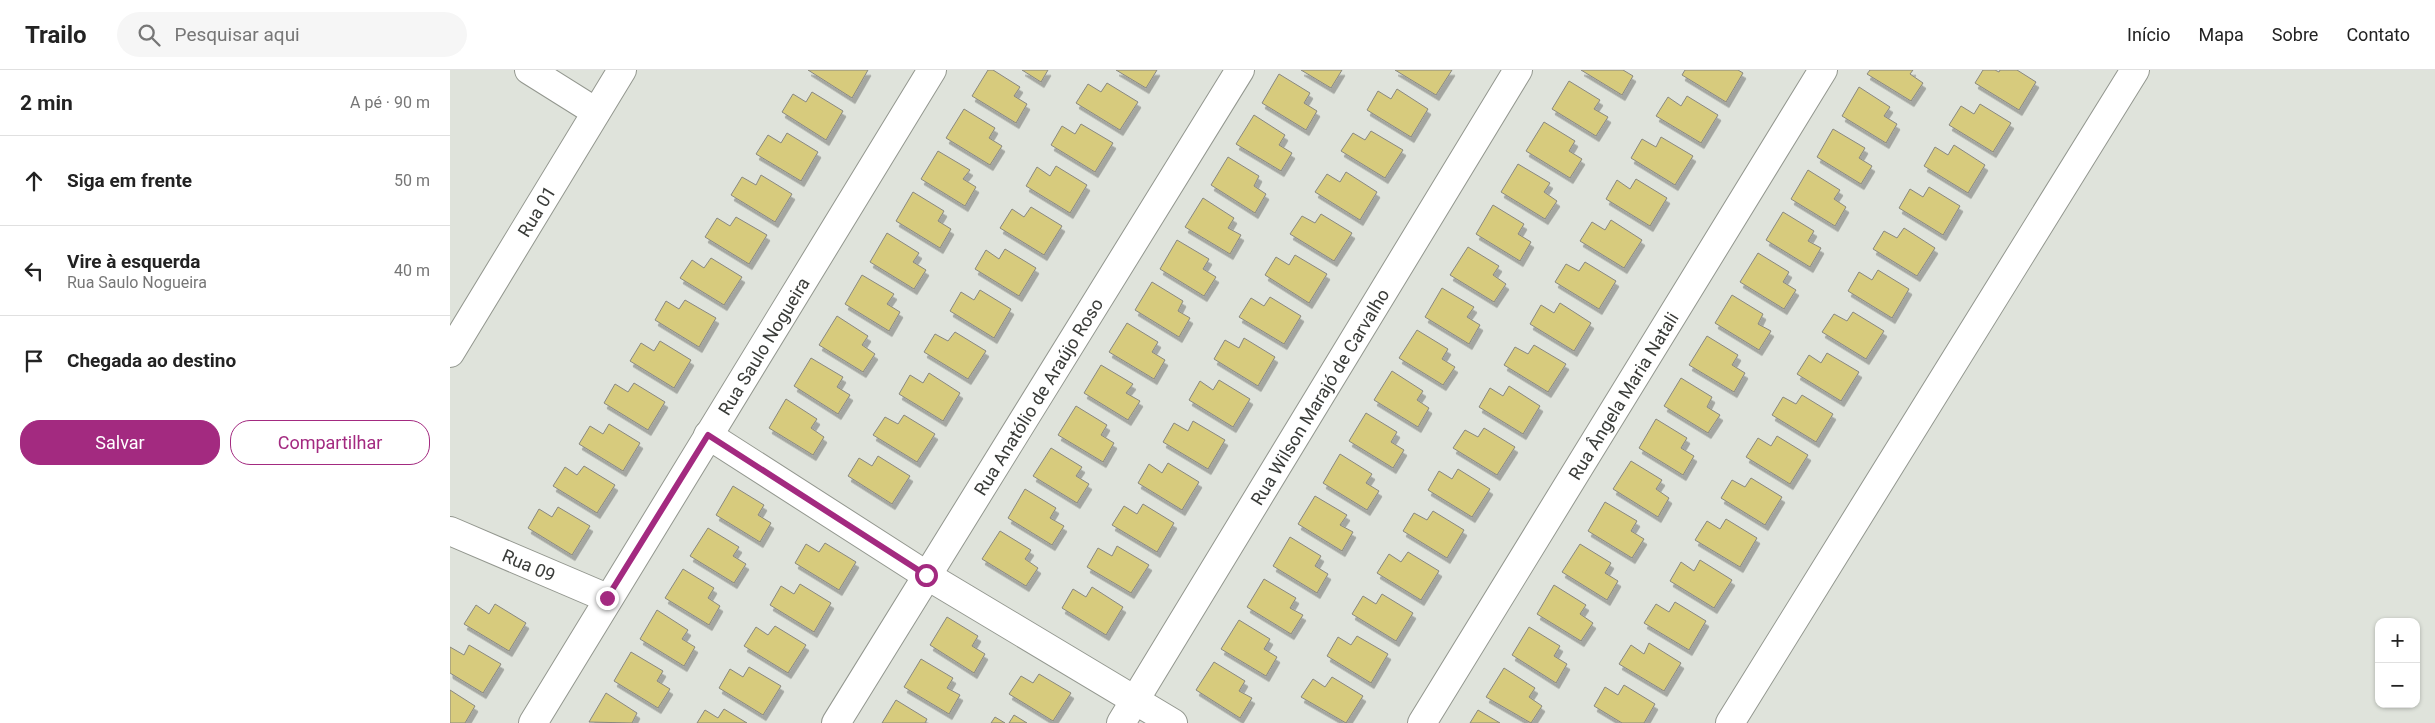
<!DOCTYPE html>
<html lang="pt">
<meta charset="utf-8">
<style>
:root{--surface:#fff;--page:#f6f6f6;--text:#222;--muted:#767676;--line:#e0e0e0;--accent:#a32a80}
body{margin:0;font-family:Roboto,sans-serif;background:var(--page);color:var(--text)}
.controls{position:absolute;right:15px;bottom:15px;display:grid;overflow:hidden;border-radius:10px;box-shadow:0 1px 4px #0004}
.controls button{width:45px;height:45px;display:grid;place-items:center;padding:0;border:0;border-bottom:1px solid var(--line);background:var(--surface);color:var(--text);font:25px sans-serif}
.stop{position:absolute;width:15px;height:15px;margin:-11px;border:4px solid #a32a80;border-radius:50%;background:#fff}
.stop.end{background:#a32a80;border-color:#fff;box-shadow:0 1px 5px #0008}
.list{margin:0;padding:0;list-style:none}
h2{display:flex;justify-content:space-between;align-items:center;height:65px;margin:0;padding:0 20px;font-size:21px}
h2 small{font-size:16px;font-weight:400;color:var(--muted)}
.list li{display:grid;grid-template-columns:32px 1fr auto;gap:15px;align-items:center;box-sizing:border-box;height:90px;padding:0 20px;border-top:1px solid var(--line)}
.list b{display:block;font-size:19px;white-space:nowrap}
.list p{margin:0;font-size:16px;white-space:nowrap;color:var(--muted)}
.list em{font-size:16px;font-style:normal;color:var(--muted)}
.actions{display:flex;gap:10px;padding:15px 20px}
.actions a{flex:1;padding:11px 0;border:1px solid var(--accent);border-radius:20px;text-align:center;font-size:18px;color:var(--accent)}
.actions .main{background:var(--accent);color:#fff}
.icon{flex:none;width:28px;height:28px;fill:none;stroke:currentColor;stroke-width:2;stroke-linecap:round;stroke-linejoin:round}
.map{position:relative;flex:none;width:1985px;height:653px;overflow:hidden}
header{display:flex;align-items:center;gap:30px;box-sizing:border-box;height:70px;padding:0 25px;background:var(--surface);border-bottom:1px solid var(--line)}
header strong{font-size:24px}
nav{display:flex;gap:28px;margin-inline-start:auto;font-size:18px}
.search{width:350px;height:45px;background:var(--page);display:flex;align-items:center;gap:12px;box-sizing:border-box;padding:0 18px;border-radius:28px;color:var(--muted);font-size:19px}
main{display:flex}
aside{flex:1;background:var(--surface)}
.map>svg:first-child{display:block}
.building{fill:#d7cb7d;stroke:#898880;filter:url(#shadow)}
.lines{fill:none;stroke-linecap:round;stroke-linejoin:round}
.minor-casing{stroke:#93978f;stroke-width:30}
.minor{stroke:#fff;stroke-width:28}
.route{stroke:#a32a80;stroke-width:6}
.labels{text-anchor:middle;dominant-baseline:central;stroke-width:5;stroke-linejoin:round;paint-order:stroke}
.street-label{font-size:18px;fill:#3a3c39;stroke:#fff}
</style>
<header>
<strong>Trailo</strong>
<div class="search"><svg class="icon" aria-label="search" viewBox="0 0 24 24"><circle cx="10" cy="10" r="6"/><path d="M15 15l6 6"/></svg>Pesquisar aqui</div>
<nav><a>Início</a><a>Mapa</a><a>Sobre</a><a>Contato</a></nav>
</header>
<main>
<aside>
<h2>2 min<small>A pé · 90 m</small></h2>
<ul class="list">
<li><svg class="icon" aria-label="ahead" viewBox="0 0 24 24"><path d="M12 20V5M6 11l6-6 6 6"/></svg><div><b>Siga em frente</b></div><em>50 m</em></li>
<li><svg class="icon" aria-label="left" viewBox="0 0 24 24"><path d="M17 20v-9H6M10 6l-5 5 5 5"/></svg><div><b>Vire à esquerda</b><p>Rua Saulo Nogueira</p></div><em>40 m</em></li>
<li><svg class="icon" aria-label="arrive" viewBox="0 0 24 24"><path d="M6 21V4h12l-3 4 3 4H6"/></svg><div><b>Chegada ao destino</b></div></li>
</ul>
<div class="actions"><a class="main">Salvar</a><a>Compartilhar</a></div>
</aside>
<div class="map">
<svg width="1985" height="653" viewBox="0 0 1985 653">
<defs>
<filter id="shadow"><feDropShadow dx="3" dy="5.5" stdDeviation="0" flood-color="#0004"/></filter>
</defs>
<rect width="100%" height="100%" fill="#dfe3db"/>
<!-- building -->
<g class="building">
<path d="M358 0H418L402 28Z"/>
<path d="M538 0H543L570 17 564 26 577 34 566 53 522 26Z"/>
<path d="M572 0H598L591 12Z"/>
<path d="M666 0H707L696 18Z"/>
<path d="M851 0H892L881 18Z"/>
<path d="M945 0H1002L986 25Z"/>
<path d="M1131 0H1173L1183 6 1172 25Z"/>
<path d="M1235 0H1288L1293 3 1276 32 1232 5Z"/>
<path d="M1420 0H1463L1460 4 1473 13 1461 31 1417 4Z"/>
<path d="M1533 0H1545L1549 2 1550 0H1567L1586 12 1569 40 1525 13Z"/>
<path d="M829 4 860 23 854 33 867 41 856 60 812 33Z"/>
<path d="M1119 11 1150 30 1144 39 1158 47 1146 66 1102 39Z"/>
<path d="M657 13 688 32 670 60 626 33 638 14 651 22Z"/>
<path d="M1409 17 1440 37 1434 46 1447 54 1436 73 1392 46Z"/>
<path d="M947 19 978 39 961 67 917 40 928 21 941 29Z"/>
<path d="M362 22 393 41 376 70 332 42 343 24 356 32Z"/>
<path d="M1237 26 1268 45 1251 73 1206 46 1218 27 1231 36Z"/>
<path d="M1530 34 1561 53 1543 82 1499 55 1511 36 1524 44Z"/>
<path d="M514 39 545 58 539 68 552 76 540 95 496 68Z"/>
<path d="M804 45 835 65 829 75 842 83 831 101 786 74Z"/>
<path d="M1094 52 1125 71 1119 81 1132 89 1120 108 1076 81Z"/>
<path d="M631 54 663 73 645 102 601 75 612 56 625 64Z"/>
<path d="M1383 59 1415 78 1409 88 1422 96 1411 114 1367 87Z"/>
<path d="M921 61 953 80 935 108 891 81 903 63 915 70Z"/>
<path d="M337 63 368 82 351 111 306 84 318 65 331 73Z"/>
<path d="M1211 67 1243 86 1225 115 1181 88 1192 69 1206 77Z"/>
<path d="M1504 75 1535 95 1518 123 1474 96 1485 77 1498 85Z"/>
<path d="M488 81 520 100 513 109 526 117 515 136 471 109Z"/>
<path d="M778 87 809 106 804 116 816 124 805 143 761 115Z"/>
<path d="M1068 94 1100 113 1094 122 1107 131 1095 149 1051 122Z"/>
<path d="M606 96 637 115 620 143 576 116 587 97 600 106Z"/>
<path d="M1358 100 1390 120 1384 129 1396 137 1385 156 1341 129Z"/>
<path d="M896 102 927 122 910 150 865 122 877 104 890 112Z"/>
<path d="M311 105 342 124 325 152 281 125 292 107 306 115Z"/>
<path d="M1186 109 1217 128 1200 156 1156 129 1167 110 1180 119Z"/>
<path d="M1479 117 1510 136 1493 165 1449 138 1460 119 1473 127Z"/>
<path d="M463 122 494 141 488 151 501 159 490 178 446 151Z"/>
<path d="M753 128 784 148 778 158 791 165 780 184 735 157Z"/>
<path d="M1043 135 1074 154 1068 164 1081 172 1070 191 1026 164Z"/>
<path d="M581 137 612 156 594 185 550 158 562 139 574 147Z"/>
<path d="M1333 142 1364 161 1358 171 1371 178 1360 197 1316 170Z"/>
<path d="M871 144 902 163 884 191 840 164 852 146 865 153Z"/>
<path d="M286 147 317 165 299 194 255 167 267 148 280 156Z"/>
<path d="M1161 150 1192 170 1174 198 1130 171 1142 152 1155 160Z"/>
<path d="M1454 158 1485 178 1467 206 1423 179 1434 161 1447 168Z"/>
<path d="M437 163 469 183 463 192 476 200 464 219 420 192Z"/>
<path d="M727 170 759 189 753 199 766 207 754 226 710 199Z"/>
<path d="M1018 177 1049 196 1043 205 1056 214 1044 232 1000 205Z"/>
<path d="M555 179 586 198 569 226 525 199 536 180 549 189Z"/>
<path d="M1308 183 1339 202 1333 212 1346 220 1334 239 1290 212Z"/>
<path d="M845 185 877 204 859 233 815 205 826 187 839 195Z"/>
<path d="M261 188 292 207 274 235 230 208 242 190 254 198Z"/>
<path d="M1135 192 1166 211 1149 239 1105 212 1116 194 1129 201Z"/>
<path d="M1428 200 1459 219 1442 248 1398 221 1409 202 1422 210Z"/>
<path d="M412 205 444 224 437 234 450 242 439 261 395 234Z"/>
<path d="M702 212 733 231 728 241 740 248 729 267 685 240Z"/>
<path d="M992 218 1024 237 1017 247 1030 255 1019 274 975 247Z"/>
<path d="M530 220 561 239 544 268 500 241 511 222 524 230Z"/>
<path d="M1282 225 1313 244 1308 254 1321 261 1309 280 1265 253Z"/>
<path d="M820 227 851 246 834 274 789 247 801 228 814 236Z"/>
<path d="M235 230 266 248 249 277 205 250 216 231 229 239Z"/>
<path d="M1110 233 1141 253 1124 281 1080 254 1091 235 1104 243Z"/>
<path d="M1403 242 1434 261 1416 289 1372 262 1384 244 1397 251Z"/>
<path d="M387 246 418 266 412 275 425 284 413 302 369 275Z"/>
<path d="M677 253 708 272 702 282 715 290 704 309 659 282Z"/>
<path d="M967 260 998 279 992 289 1005 297 993 315 949 288Z"/>
<path d="M505 262 536 281 518 309 474 282 485 264 498 271Z"/>
<path d="M1257 266 1288 285 1282 295 1295 303 1284 322 1239 295Z"/>
<path d="M794 268 825 287 808 316 764 289 775 270 789 278Z"/>
<path d="M210 271 241 290 224 318 180 291 191 273 204 281Z"/>
<path d="M1084 275 1116 294 1098 322 1054 295 1065 277 1078 284Z"/>
<path d="M1377 283 1409 302 1391 331 1347 304 1359 285 1371 293Z"/>
<path d="M361 288 393 307 387 317 400 325 388 344 344 316Z"/>
<path d="M651 295 683 314 676 323 690 331 678 350 634 323Z"/>
<path d="M942 301 973 321 967 330 979 338 968 357 924 330Z"/>
<path d="M479 303 510 323 493 351 449 324 460 305 473 313Z"/>
<path d="M1231 308 1262 327 1257 337 1270 345 1258 363 1214 336Z"/>
<path d="M769 310 800 329 783 357 739 330 750 311 763 320Z"/>
<path d="M184 313 215 332 198 360 154 333 165 314 178 322Z"/>
<path d="M1059 316 1090 336 1073 364 1029 337 1040 318 1053 326Z"/>
<path d="M1352 325 1383 344 1366 372 1322 345 1333 327 1346 334Z"/>
<path d="M336 329 367 349 361 358 374 367 363 385 319 358Z"/>
<path d="M626 336 657 355 651 365 664 373 653 392 608 365Z"/>
<path d="M916 343 947 362 941 372 954 380 943 398 899 371Z"/>
<path d="M454 345 485 364 467 392 423 365 435 347 448 354Z"/>
<path d="M1206 349 1237 368 1231 378 1244 386 1233 405 1189 378Z"/>
<path d="M743 351 775 370 758 399 713 372 724 353 738 361Z"/>
<path d="M159 354 190 373 173 401 129 374 140 356 153 364Z"/>
<path d="M1034 358 1065 377 1047 405 1003 378 1015 360 1028 367Z"/>
<path d="M1327 366 1358 385 1340 414 1296 387 1308 368 1321 376Z"/>
<path d="M601 378 632 397 626 406 639 414 627 433 583 406Z"/>
<path d="M890 384 922 404 916 413 929 421 917 440 873 413Z"/>
<path d="M428 386 460 406 442 434 398 406 409 388 422 396Z"/>
<path d="M1181 391 1212 410 1206 419 1219 428 1208 447 1163 419Z"/>
<path d="M718 393 749 412 732 440 688 413 699 394 712 403Z"/>
<path d="M134 396 165 415 147 443 103 416 115 397 127 405Z"/>
<path d="M1008 399 1040 419 1022 447 978 420 989 401 1002 409Z"/>
<path d="M1301 408 1332 427 1315 455 1271 428 1282 410 1295 417Z"/>
<path d="M283 416 314 435 308 445 321 453 310 472 266 445Z"/>
<path d="M575 419 606 438 600 448 614 456 602 475 558 448Z"/>
<path d="M865 426 897 445 890 455 903 462 892 481 848 454Z"/>
<path d="M1155 432 1187 451 1181 461 1194 469 1182 488 1138 461Z"/>
<path d="M693 434 724 453 707 482 662 455 674 436 687 444Z"/>
<path d="M108 437 140 456 122 485 78 458 89 439 102 447Z"/>
<path d="M983 441 1014 460 997 488 953 461 964 443 977 450Z"/>
<path d="M1276 449 1307 468 1290 497 1245 470 1257 451 1270 459Z"/>
<path d="M258 458 289 477 283 486 296 494 284 513 240 486Z"/>
<path d="M550 461 581 480 575 489 588 498 576 516 532 489Z"/>
<path d="M840 467 871 486 865 496 878 504 867 523 823 496Z"/>
<path d="M375 473 406 492 389 520 345 493 356 474 369 482Z"/>
<path d="M1130 474 1161 493 1155 503 1168 511 1157 530 1112 502Z"/>
<path d="M667 476 699 495 681 523 637 497 648 478 662 486Z"/>
<path d="M958 482 989 501 971 530 927 503 939 484 951 492Z"/>
<path d="M1250 490 1282 510 1264 538 1220 511 1231 492 1244 501Z"/>
<path d="M233 499 264 518 258 528 270 536 259 555 215 528Z"/>
<path d="M814 509 846 528 840 538 853 545 841 564 797 537Z"/>
<path d="M350 514 381 533 364 562 320 535 331 516 344 524Z"/>
<path d="M1104 515 1136 535 1130 544 1143 553 1131 571 1087 544Z"/>
<path d="M642 517 673 537 656 565 612 538 623 519 636 527Z"/>
<path d="M932 524 963 543 946 571 902 544 913 526 926 534Z"/>
<path d="M1225 532 1256 551 1239 580 1194 553 1206 534 1219 542Z"/>
<path d="M45 534 76 553 59 581 14 554 26 535 39 544Z"/>
<path d="M207 540 238 560 232 569 245 577 234 596 190 569Z"/>
<path d="M497 547 528 566 522 576 535 584 524 603 480 575Z"/>
<path d="M789 550 820 569 814 579 827 587 816 606 771 579Z"/>
<path d="M325 556 356 575 338 603 294 576 306 557 318 565Z"/>
<path d="M1079 557 1110 576 1104 586 1117 594 1106 613 1062 585Z"/>
<path d="M907 566 938 584 921 613 877 586 888 567 901 575Z"/>
<path d="M1199 573 1231 593 1214 621 1169 594 1181 575 1194 584Z"/>
<path d="M19 575 51 594 33 623 0 603V577L14 585Z"/>
<path d="M181 582 213 601 207 611 220 619 208 638 164 611Z"/>
<path d="M471 589 503 608 497 618 510 625 499 644 454 617Z"/>
<path d="M764 592 795 611 789 621 802 628 790 648 746 620Z"/>
<path d="M299 597 331 616 313 645 269 618 280 599 293 607Z"/>
<path d="M1054 598 1085 618 1079 627 1092 636 1081 653 1036 627Z"/>
<path d="M589 604 621 623 603 651 559 624 571 606 583 613Z"/>
<path d="M882 607 913 626 896 653 851 627 863 609 875 617Z"/>
<path d="M1174 615 1205 634 1194 653H1172L1144 636 1155 617 1168 625Z"/>
<path d="M0 620 25 636 15 653H0Z"/>
<path d="M156 623 187 643 182 653 139 652Z"/>
<path d="M446 630 477 649 475 653H432Z"/>
<path d="M274 639 297 653H247L255 640 268 648Z"/>
<path d="M1028 640 1050 653H1020Z"/>
<path d="M564 645 577 653H559Z"/>
<path d="M545 647 555 653H541Z"/>
</g>
<g class="lines">
<!-- minor casing -->
<g class="minor-casing">
<g id="minor">
<path d="M79 0 146 42"/>
<path id="s1" d="M0 283 172 0"/>
<path d="M258 365 476 505 723 653"/>
<path id="s2" d="M0 461 157 528"/>
<path id="s3" d="M83 653 482 0"/>
<path id="s4" d="M386 653 790 0"/>
<path id="s5" d="M671 653 1068 0"/>
<path id="s6" d="M972 653 1373 0"/>
<path d="M1280 653 1685 0"/>
</g>
</g>
<!-- minor -->
<use href="#minor" class="minor"/>
</g>
<g class="lines">
<!-- route -->
<path class="route" d="M157 528 258 365 476 505"/>
</g>
<g class="labels">
<!-- street labels -->
<g class="street-label">
<text stroke="none"><textPath href="#s1" startOffset="166">Rua 01</textPath></text>
<text stroke="none"><textPath href="#s3" startOffset="442">Rua Saulo Nogueira</textPath></text>
<text stroke="none"><textPath href="#s4" startOffset="384">Rua Anatólio de Araújo Roso</textPath></text>
<text stroke="none"><textPath href="#s5" startOffset="382">Rua Wilson Marajó de Carvalho</textPath></text>
<text stroke="none"><textPath href="#s6" startOffset="384">Rua Ângela Maria Natali</textPath></text>
<text stroke="none"><textPath href="#s2" startOffset="86">Rua 09</textPath></text>
</g>
</g>
</svg>
<div class="controls">
<button>+</button>
<button>−</button>
</div>
<div class="stop" style="left:476px;top:505px"></div>
<div class="stop end" style="left:157px;top:528px"></div>
</div>
</main>
